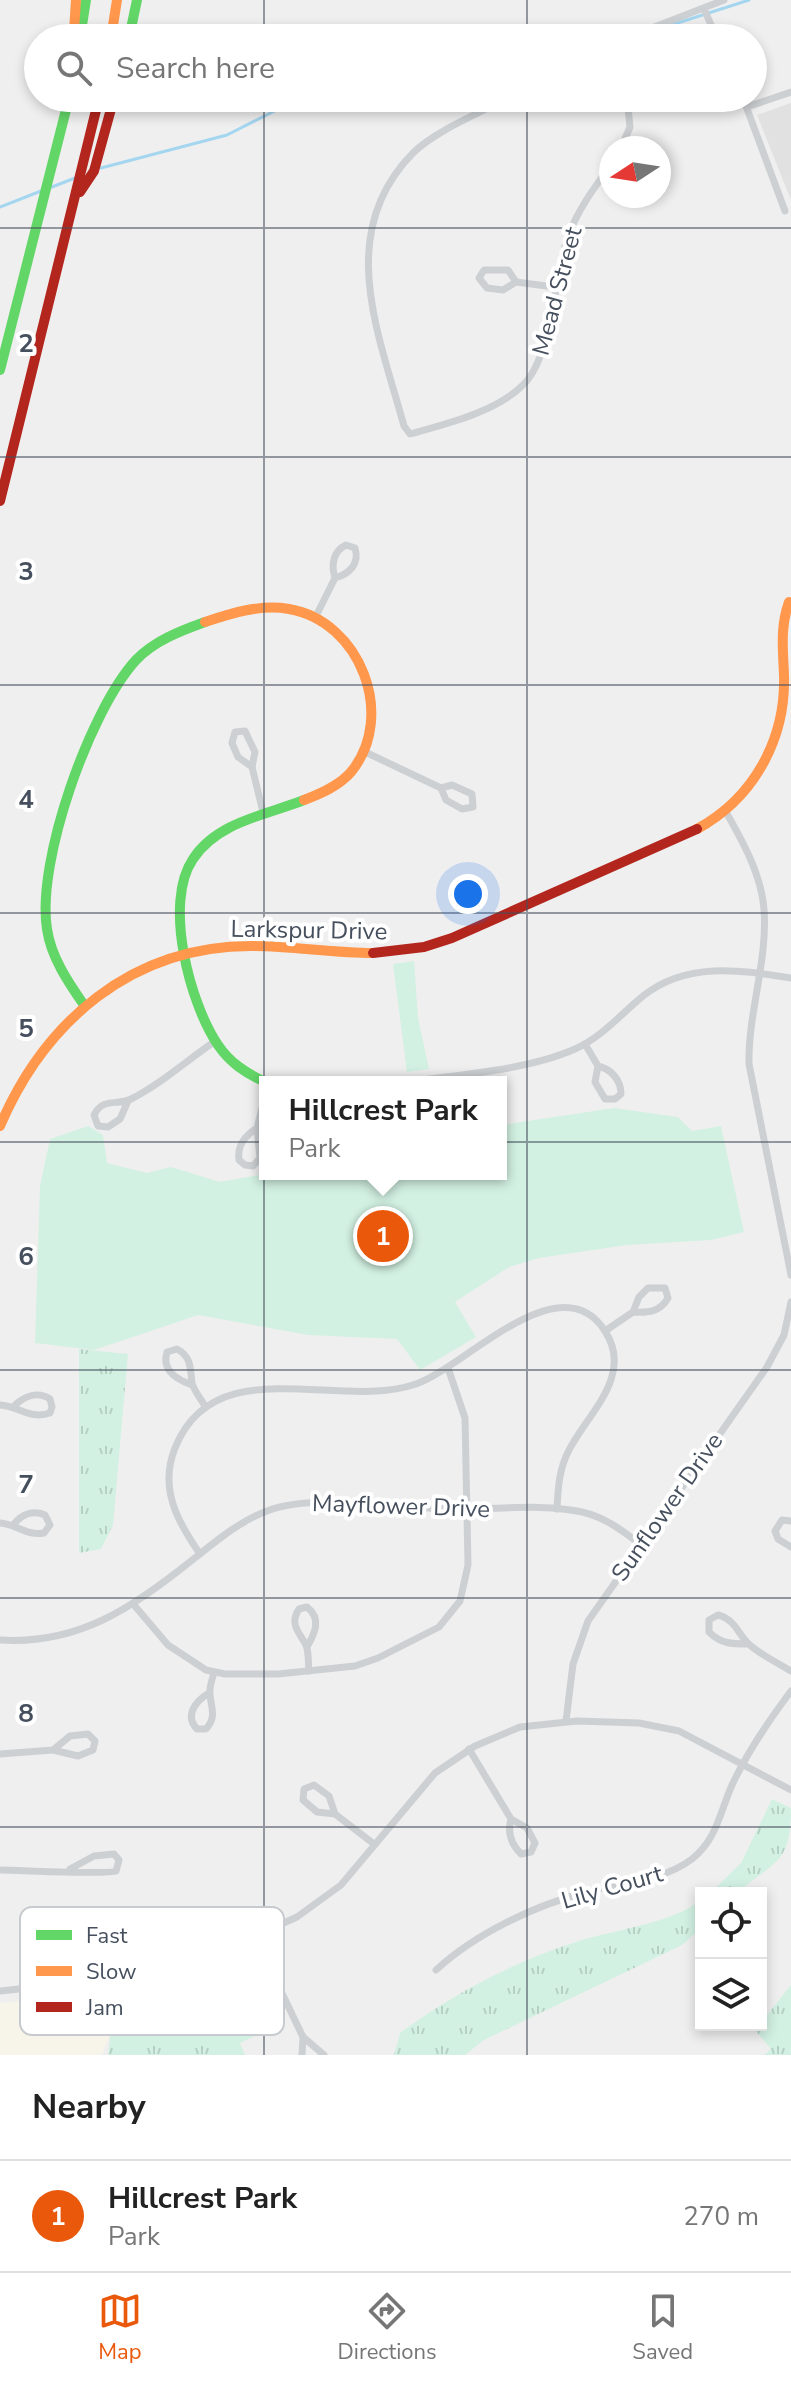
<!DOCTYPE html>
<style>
:root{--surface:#fff;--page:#f2f2f2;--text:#222;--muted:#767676;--line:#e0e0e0;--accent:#ea580c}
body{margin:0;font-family:"Nunito Sans",sans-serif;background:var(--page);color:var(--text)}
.controls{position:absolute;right:24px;bottom:24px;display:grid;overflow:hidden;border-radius:0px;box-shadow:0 4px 12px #0003}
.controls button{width:72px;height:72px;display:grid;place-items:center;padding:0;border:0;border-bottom:2px solid var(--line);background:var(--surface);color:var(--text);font:40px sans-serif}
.compass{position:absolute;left:599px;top:136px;width:72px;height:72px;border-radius:50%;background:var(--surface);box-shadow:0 4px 12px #0003;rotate:258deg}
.you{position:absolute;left:468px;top:894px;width:28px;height:28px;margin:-20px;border:6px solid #fff;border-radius:50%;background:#1a73e8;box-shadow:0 0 0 12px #1a73e833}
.badge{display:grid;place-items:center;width:52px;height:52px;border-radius:50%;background:var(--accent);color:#fff;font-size:26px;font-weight:700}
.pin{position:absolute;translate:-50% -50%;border:4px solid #fff;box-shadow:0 2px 8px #0006}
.popup{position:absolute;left:259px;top:1076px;width:248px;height:104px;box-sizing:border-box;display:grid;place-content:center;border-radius:0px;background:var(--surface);filter:drop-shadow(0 2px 6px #0005);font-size:26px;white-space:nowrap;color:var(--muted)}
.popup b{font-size:30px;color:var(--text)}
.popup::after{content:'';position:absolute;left:50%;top:100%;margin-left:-16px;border:16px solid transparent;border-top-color:var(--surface)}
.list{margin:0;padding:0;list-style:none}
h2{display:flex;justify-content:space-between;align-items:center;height:104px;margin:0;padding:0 32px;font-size:34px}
h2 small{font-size:26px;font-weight:400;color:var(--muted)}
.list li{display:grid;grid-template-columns:52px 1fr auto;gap:24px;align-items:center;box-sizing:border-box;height:112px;padding:0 32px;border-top:2px solid var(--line)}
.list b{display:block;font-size:30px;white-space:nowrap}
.list p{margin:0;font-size:26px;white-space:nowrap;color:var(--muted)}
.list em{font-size:26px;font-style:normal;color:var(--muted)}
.icon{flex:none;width:44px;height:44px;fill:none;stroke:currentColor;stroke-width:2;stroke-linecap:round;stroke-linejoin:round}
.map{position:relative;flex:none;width:791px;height:2055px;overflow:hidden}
.search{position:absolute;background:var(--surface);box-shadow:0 4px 12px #0003;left:24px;right:24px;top:24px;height:88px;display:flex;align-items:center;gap:20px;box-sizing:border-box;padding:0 28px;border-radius:44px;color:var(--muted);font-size:30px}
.sheet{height:216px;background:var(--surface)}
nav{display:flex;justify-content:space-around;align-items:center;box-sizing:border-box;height:112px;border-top:2px solid var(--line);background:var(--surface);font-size:22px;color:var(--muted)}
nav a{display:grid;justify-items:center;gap:4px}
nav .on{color:var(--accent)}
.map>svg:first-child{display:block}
.commercial{fill:#f7f5ea}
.education{fill:#e1e1e1}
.grass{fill:url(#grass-tufts)}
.green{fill:#d2f1e2}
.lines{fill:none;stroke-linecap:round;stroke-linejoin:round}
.stream{stroke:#a4d6f0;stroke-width:3}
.street{stroke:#cdd0d3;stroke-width:7}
.fast{stroke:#63d668;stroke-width:10}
.slow{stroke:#ff974d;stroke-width:10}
.jam{stroke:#b3261e;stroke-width:10}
.grid{fill:none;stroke:#454f5d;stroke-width:2;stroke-opacity:0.55}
.labels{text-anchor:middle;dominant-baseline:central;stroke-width:8;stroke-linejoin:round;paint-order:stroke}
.street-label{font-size:24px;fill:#454f5d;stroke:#fff}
.key{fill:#fff;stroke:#c7cace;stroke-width:2}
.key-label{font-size:22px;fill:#454f5d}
.grid-label{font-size:26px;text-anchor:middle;font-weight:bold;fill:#454f5d;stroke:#fff;stroke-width:8;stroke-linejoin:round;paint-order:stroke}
</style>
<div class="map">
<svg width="791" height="2055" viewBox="0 0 791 2055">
<defs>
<pattern id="grass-tufts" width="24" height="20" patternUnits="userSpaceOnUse" patternTransform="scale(2)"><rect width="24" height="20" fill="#d2f1e2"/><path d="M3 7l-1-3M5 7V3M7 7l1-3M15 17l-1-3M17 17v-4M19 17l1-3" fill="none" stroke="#b6d0c4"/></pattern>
</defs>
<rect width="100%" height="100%" fill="#f0efef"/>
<!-- commercial -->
<path class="commercial" d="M102 1992 109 2037 102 2055H0V2003Z"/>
<!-- education -->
<path class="education" d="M791 103V200L757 115Z"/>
<!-- grass -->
<g class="grass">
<path d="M79 1349 128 1354 113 1525 101 1549 79 1553Z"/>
<path d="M772 1799 791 1808C791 1865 775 1860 737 1893H710L741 1863Z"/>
<path d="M701 1900V1928L682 1945 484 2040 465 2055H394L400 2033C454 1993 515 1961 579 1941 617 1929 670 1924 701 1900Z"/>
<path d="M208 1973 224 2008 266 1990 282 2023 240 2043 245 2055H108L110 2039 106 1993 171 1986Z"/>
<path d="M791 1985V2055H764L771 2049 755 2030Z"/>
</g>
<!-- green -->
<g class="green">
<path d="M414 961 418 1018 429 1069 407 1072 393 964Z"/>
<path d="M614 1108 678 1117 692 1131 721 1126 744 1232 711 1240 627 1245 539 1258 509 1267 455 1302 476 1337 420 1370 397 1339 308 1335 198 1315 94 1350 35 1343 40 1186 50 1139 88 1126 103 1135 107 1163 147 1173 171 1167 220 1182 265 1174H501V1125Z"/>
</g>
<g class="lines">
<!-- stream -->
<g class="stream">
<path d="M662 28 749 0"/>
<path d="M615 38 627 35"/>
<path d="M101 168 227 135 300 98"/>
<path d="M52 187 75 178"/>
<path d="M0 207 41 191"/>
</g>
<!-- street -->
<g class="street">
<path d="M704 9 717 38"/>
<path d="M626 38 724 0"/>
<path d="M508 98C480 113 435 131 413 153 334 233 379 334 404 426L410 434C446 424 496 412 523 385 552 357 554 279 567 239 577 211 593 189 611 165"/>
<path d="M743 98 785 211"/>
<path d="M747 107 791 92"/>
<path d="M621 148 630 127 627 98"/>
<path d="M516 282 508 270H484L479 278 487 288 503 290 516 282 554 287"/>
<path d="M346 545 355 548C360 564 349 574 335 578 331 565 333 551 346 545Z"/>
<path d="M316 616 335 578"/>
<path d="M245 731 255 752 252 767 238 757 232 743 235 732Z"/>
<path d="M363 751 441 788"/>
<path d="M252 767 263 812"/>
<path d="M452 785 472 794 473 807 462 809 446 800 441 788Z"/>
<path d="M726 812C743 842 761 874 764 909 768 961 748 1012 749 1064L791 1275"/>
<path d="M585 1044 598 1066C611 1069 621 1080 621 1094L615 1099H605L595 1082 598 1066"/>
<path d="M406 1082C458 1075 528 1070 575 1049 602 1037 621 1014 643 996 687 961 740 970 791 978"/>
<path d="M128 1101 120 1119 108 1127 98 1126 94 1115C103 1097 117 1106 131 1099 160 1085 187 1060 214 1042"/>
<path d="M257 1128C245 1136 237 1145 239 1160L245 1165 253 1166 260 1158 257 1128 265 1096"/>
<path d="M605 1331 633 1312 639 1297 648 1288H665L668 1298C660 1312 648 1313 633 1312"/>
<path d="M192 1385C178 1380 161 1371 167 1352L177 1349C192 1357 190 1369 192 1383 194 1391 201 1399 205 1406"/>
<path d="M0 1405C19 1406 30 1420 50 1413L52 1407 50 1399C38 1391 25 1396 15 1405"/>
<path d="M791 1521 782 1520 775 1531 778 1539 791 1547"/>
<path d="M0 1523C17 1524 25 1536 44 1533L50 1525 45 1515C33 1510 22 1514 14 1524"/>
<path d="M200 1554C177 1521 159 1488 175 1448 215 1348 339 1411 416 1384 464 1368 560 1261 605 1331 634 1376 588 1413 569 1450 559 1469 558 1488 557 1509"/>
<path d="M134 1605 168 1645 206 1670 225 1674H278L355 1666 378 1658 439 1627 460 1601 468 1565 465 1418 448 1368"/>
<path d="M0 1640C78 1645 132 1608 191 1561 215 1542 238 1522 267 1511 316 1492 400 1509 454 1509 496 1510 541 1503 582 1512 604 1517 622 1530 640 1544"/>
<path d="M748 1644C732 1644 721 1644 709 1632V1620L718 1615C737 1620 738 1636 751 1646 763 1656 778 1663 791 1671"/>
<path d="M307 1647C315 1633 322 1619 307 1607L299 1609C289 1624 299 1632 306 1645 309 1652 308 1663 309 1671"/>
<path d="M209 1693C196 1701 184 1715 197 1729H206C217 1717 211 1708 210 1694 209 1688 212 1679 214 1673"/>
<path d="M566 1721 573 1664 588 1621 767 1367 784 1335 791 1302"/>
<path d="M469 1749 511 1819 527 1828 535 1843 531 1852 521 1854C511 1844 507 1833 511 1819"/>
<path d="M0 1754 53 1750 78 1756 93 1750 95 1741 88 1734 70 1736 53 1750"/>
<path d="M335 1814 329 1796 314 1785 304 1789 303 1800 317 1812 335 1814 374 1844"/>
<path d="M0 1870C18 1870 109 1875 116 1871L119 1860 114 1854 94 1856 70 1869"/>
<path d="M255 1937 303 2037 324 2055"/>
<path d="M436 1970C475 1934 535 1905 587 1892 621 1883 663 1881 692 1859 717 1839 720 1812 732 1785 747 1753 770 1719 791 1691"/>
<path d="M0 1991 104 1980 188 1966 297 1917 341 1885 435 1773 475 1746 520 1727 577 1721 639 1723 679 1731 791 1790"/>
<path d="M302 2055 303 2037"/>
</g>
<!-- fast -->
<g class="fast">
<path d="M80 38 86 0"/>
<path d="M129 38 137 0"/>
<path d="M0 370 69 98"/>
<path d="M84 1005C68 982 51 957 47 929 36 862 90 710 136 660 154 641 180 631 205 622"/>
<path d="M265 1082C246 1073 230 1063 218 1045 190 1004 163 903 193 859 217 822 266 815 304 800"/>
</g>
<!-- slow -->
<g class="slow">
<path d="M74 31 76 0"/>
<path d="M111 38 117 0"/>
<path d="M205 622C232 613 260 604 289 609 360 621 397 716 351 772 339 786 320 794 304 800"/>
<path d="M697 829C754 798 786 739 784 675 783 649 780 627 789 602"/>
<path d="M0 1126C45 1021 132 946 251 946 292 946 332 953 373 953"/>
</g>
<!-- jam -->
<g class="jam">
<path d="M80 192 94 171 114 98"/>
<path d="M0 501 99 98"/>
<path d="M373 953 424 947 452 938 697 829"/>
</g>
</g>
<!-- grid -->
<path class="grid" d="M264 0V38M527 0V38M264 98V2055M527 98V2055M0 228H791M0 457H791M0 685H791M0 913H791M0 1142H791M0 1370H791M0 1598H791M0 1827H791"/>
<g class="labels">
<!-- street labels -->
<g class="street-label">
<text transform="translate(557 291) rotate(-75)">Mead Street</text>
<text transform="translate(309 930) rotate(1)">Larkspur Drive</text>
<text transform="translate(401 1506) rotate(2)">Mayflower Drive</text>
<text transform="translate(667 1507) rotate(-55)">Sunflower Drive</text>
<text transform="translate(612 1887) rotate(-16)">Lily Court</text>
</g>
</g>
<!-- legend -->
<rect x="20" y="1907" width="264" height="128" rx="12" class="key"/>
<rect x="36" y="1930" width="36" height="10" fill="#63d668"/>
<rect x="36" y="1966" width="36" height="10" fill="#ff974d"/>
<rect x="36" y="2002" width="36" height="10" fill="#b3261e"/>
<g class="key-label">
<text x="86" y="1943">Fast</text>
<text x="86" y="1979">Slow</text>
<text x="86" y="2015">Jam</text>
</g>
<g class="grid-label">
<text x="26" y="352">2</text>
<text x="26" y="580">3</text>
<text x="26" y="808">4</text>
<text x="26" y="1037">5</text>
<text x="26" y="1265">6</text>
<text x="26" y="1493">7</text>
<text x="26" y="1722">8</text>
</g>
</svg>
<div class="controls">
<button><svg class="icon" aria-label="locate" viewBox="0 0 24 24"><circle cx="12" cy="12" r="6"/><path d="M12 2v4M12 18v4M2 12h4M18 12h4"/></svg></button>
<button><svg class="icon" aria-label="layers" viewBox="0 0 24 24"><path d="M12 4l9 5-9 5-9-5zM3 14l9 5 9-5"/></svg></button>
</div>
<svg class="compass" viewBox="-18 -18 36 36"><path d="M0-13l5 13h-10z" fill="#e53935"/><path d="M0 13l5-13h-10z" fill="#767676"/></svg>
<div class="you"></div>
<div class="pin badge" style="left:383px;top:1236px">1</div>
<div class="popup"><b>Hillcrest Park</b>Park</div>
<div class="search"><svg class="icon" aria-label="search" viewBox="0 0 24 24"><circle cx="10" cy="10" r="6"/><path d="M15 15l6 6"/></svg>Search here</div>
</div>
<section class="sheet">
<h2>Nearby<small></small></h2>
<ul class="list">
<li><span class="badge">1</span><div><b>Hillcrest Park</b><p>Park</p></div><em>270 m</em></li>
</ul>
</section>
<nav>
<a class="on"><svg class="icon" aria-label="map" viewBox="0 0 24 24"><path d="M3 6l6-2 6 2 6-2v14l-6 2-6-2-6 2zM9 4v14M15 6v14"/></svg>Map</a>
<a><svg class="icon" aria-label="directions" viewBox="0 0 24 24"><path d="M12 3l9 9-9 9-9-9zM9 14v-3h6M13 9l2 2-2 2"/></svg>Directions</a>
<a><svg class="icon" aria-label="saved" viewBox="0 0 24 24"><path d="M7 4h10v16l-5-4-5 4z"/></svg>Saved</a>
</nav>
